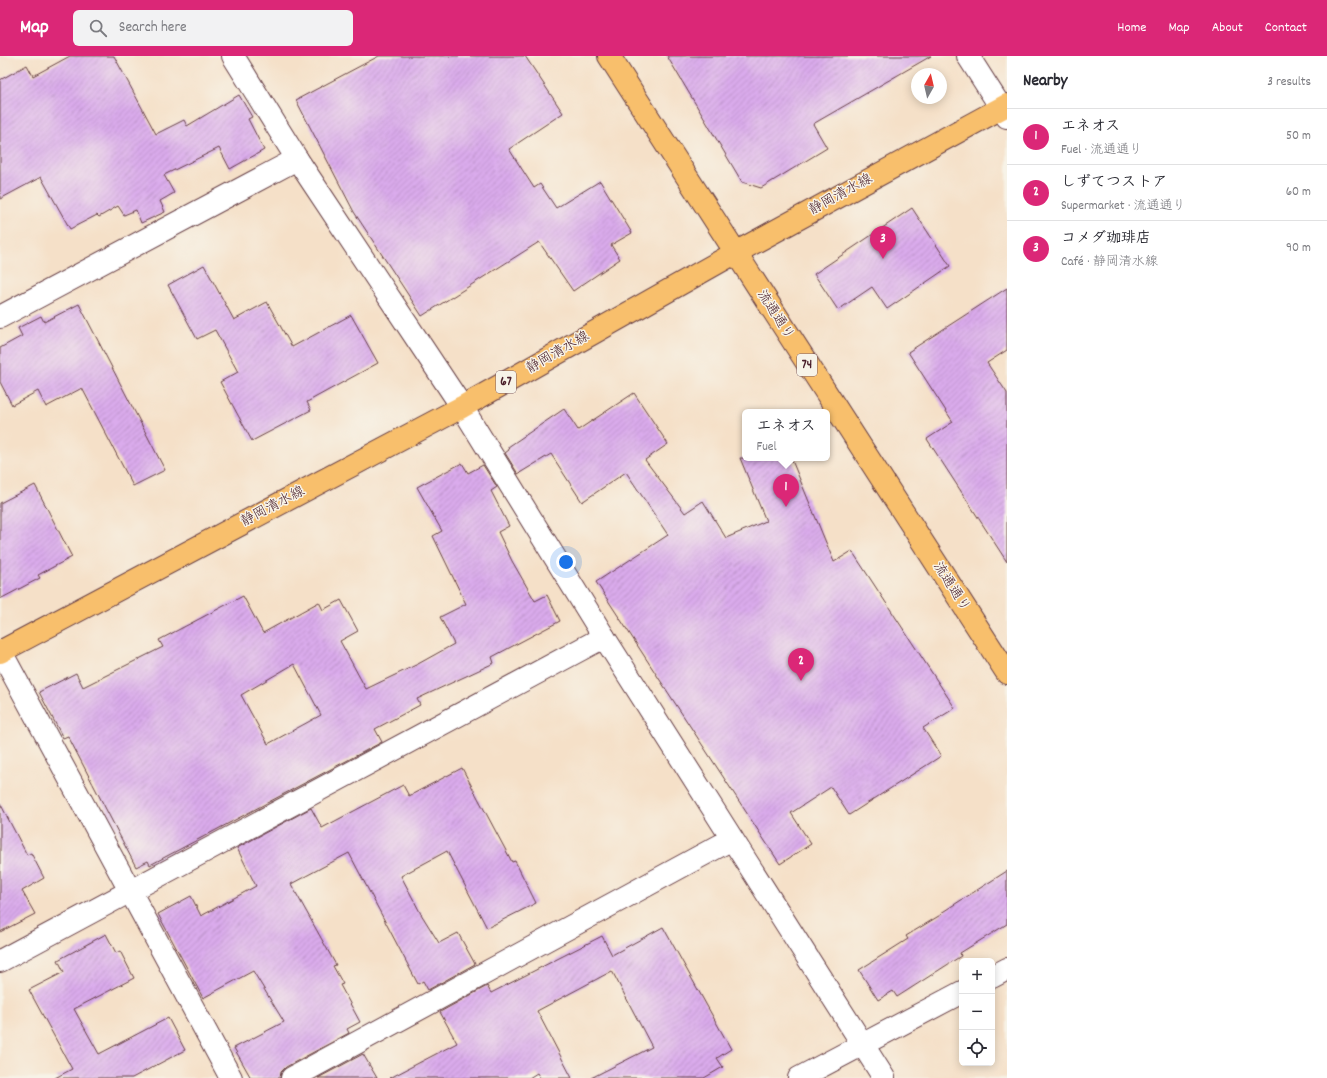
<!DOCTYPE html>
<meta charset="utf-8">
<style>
:root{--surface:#fff;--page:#f2f2f3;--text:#2b2b33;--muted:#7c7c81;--line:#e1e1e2;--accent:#db2777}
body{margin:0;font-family:Dekko,"Klee One",sans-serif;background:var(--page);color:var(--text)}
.controls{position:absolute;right:12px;bottom:12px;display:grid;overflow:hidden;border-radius:6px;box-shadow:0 2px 10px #0003}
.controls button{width:36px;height:36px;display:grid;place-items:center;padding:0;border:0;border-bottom:1px solid var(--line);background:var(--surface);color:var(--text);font:20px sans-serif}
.compass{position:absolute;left:911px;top:12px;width:36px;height:36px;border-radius:50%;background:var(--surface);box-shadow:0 2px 10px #0003;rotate:8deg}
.you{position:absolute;left:566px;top:506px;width:14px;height:14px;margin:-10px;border:3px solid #fff;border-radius:50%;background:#1a73e8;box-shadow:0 0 0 6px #1a73e833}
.badge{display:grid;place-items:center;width:26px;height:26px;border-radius:50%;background:var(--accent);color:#fff;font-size:13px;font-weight:700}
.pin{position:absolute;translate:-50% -33px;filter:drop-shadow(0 1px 2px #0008)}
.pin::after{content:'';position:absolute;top:21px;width:14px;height:12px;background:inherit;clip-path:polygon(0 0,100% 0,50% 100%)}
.popup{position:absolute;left:742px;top:353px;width:88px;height:52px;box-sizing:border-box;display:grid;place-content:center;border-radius:6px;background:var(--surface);filter:drop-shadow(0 1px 3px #0005);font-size:13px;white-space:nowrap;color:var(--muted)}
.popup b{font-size:15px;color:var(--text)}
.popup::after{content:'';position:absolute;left:50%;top:100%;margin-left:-8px;border:8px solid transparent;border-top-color:var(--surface)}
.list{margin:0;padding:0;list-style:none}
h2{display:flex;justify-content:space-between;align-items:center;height:52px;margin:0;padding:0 16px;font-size:17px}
h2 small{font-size:13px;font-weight:400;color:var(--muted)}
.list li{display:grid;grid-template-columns:26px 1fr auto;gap:12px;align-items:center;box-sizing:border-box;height:56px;padding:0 16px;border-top:1px solid var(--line)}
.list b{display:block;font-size:15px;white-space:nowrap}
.list p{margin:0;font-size:13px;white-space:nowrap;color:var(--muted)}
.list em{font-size:13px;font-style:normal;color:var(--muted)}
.icon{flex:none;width:22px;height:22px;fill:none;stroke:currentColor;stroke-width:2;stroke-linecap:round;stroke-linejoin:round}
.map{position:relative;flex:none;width:1007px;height:1022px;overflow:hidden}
header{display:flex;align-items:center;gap:24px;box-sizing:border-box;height:56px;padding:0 20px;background:var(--accent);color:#fff}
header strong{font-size:19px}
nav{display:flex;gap:22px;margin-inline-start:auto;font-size:14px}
.search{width:280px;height:36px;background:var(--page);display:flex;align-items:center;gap:10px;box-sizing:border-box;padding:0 14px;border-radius:6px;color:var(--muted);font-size:15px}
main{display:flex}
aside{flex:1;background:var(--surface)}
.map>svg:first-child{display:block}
.building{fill:url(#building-hatch);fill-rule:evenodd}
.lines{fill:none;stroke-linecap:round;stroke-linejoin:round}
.minor-casing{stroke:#643c43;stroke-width:24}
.major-casing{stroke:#643c43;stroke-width:24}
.minor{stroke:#fff;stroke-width:22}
.major{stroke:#f8bf6c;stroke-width:22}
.labels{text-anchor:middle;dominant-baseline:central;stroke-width:3;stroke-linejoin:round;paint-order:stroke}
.shield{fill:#f7f3e8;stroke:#7e5f64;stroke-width:1}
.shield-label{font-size:13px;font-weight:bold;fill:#4a1f2b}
.street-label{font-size:14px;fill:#4a1f2b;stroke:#f7f3e8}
</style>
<header>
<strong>Map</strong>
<div class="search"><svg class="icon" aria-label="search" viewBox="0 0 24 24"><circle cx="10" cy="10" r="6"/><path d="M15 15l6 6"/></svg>Search here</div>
<nav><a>Home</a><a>Map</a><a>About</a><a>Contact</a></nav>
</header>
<main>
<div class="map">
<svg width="1007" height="1022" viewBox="0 0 1007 1022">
<defs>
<pattern id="building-hatch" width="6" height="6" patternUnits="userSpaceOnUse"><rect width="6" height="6" fill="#daabec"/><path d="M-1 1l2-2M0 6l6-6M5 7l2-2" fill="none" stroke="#b38bbf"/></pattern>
</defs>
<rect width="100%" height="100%" fill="#f7f3e8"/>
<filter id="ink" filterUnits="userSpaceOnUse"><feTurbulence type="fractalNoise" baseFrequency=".025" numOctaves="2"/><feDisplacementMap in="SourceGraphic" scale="8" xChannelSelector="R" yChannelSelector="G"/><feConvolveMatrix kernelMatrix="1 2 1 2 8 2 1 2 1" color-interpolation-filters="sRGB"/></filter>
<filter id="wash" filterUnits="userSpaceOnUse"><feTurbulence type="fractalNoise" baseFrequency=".012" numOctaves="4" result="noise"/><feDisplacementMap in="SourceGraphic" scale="16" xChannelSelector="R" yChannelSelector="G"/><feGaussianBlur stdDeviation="0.9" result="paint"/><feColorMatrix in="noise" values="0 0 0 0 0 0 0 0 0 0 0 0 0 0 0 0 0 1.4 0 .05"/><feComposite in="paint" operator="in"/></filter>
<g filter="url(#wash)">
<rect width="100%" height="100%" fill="#f5e0c8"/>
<g id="blocks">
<!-- building -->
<g class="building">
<path d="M70 0H114L156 78 184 64 187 70 239 39 252 61 248 63 264 94 230 113 219 92 164 119 174 137 160 145 165 156 141 167 136 154 124 159 118 150 99 161 97 159 70 173 41 121 0 143V24L27 9 33 20Z"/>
<path d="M379 0H525L563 57 509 93 534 132 540 128 556 152 600 125 632 177 611 189 620 203 573 235 539 186 422 260 354 156 296 44Z"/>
<path d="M667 0H931L813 68 827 92 761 132 742 126Z"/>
<path d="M912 152 950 210 887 253 872 231 838 254 814 218Z"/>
<path d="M204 209 234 264 267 246 292 291 351 259 378 307 307 346 311 354 252 385 220 326 238 316 215 274 197 283 168 229Z"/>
<path d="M1007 232V294L987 307 1007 337V506L927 383 953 366 908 296Z"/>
<path d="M79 248 165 414 133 430 82 332 46 351 38 335 12 349 0 326V292L22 280 18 272 41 260 44 266Z"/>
<path d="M634 337 668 388 645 404 685 457 703 445 726 482 766 465 740 402H791L834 506 852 495 955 652 923 672 941 700 849 759 831 731 791 757 811 788 780 808 596 526 668 479 626 416 582 446 551 398 518 418 505 397 509 394 508 391 564 353 578 374Z"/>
<path d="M462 407 468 417 483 409 497 431 491 435 509 470 498 476 512 505 535 545 547 539 560 565 492 601 494 607 417 643 420 649 375 673 382 686 150 809 148 805 136 811 68 680 63 682 39 636 76 617 83 631 163 591 159 584 243 540 263 577 319 546 323 554 341 544 358 575 340 585 366 633 418 608 454 588 440 561 466 548 433 480 442 475 417 431ZM294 608 321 659 268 688 241 639Z"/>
<path d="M35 429 72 501 38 519 40 522 0 543V447Z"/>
<path d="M462 712 512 806 515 805 536 847 487 872 447 795 401 820 421 858 439 887 458 877 475 908 428 934 423 925 418 928 349 797 291 828 336 909 333 910 343 928 340 929 360 966 347 973 349 977 286 1011 281 1016 280 1022H251L234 992 284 966 253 915 203 942 158 858 191 840 201 860 256 830 237 792 311 752 322 772 403 729 409 740Z"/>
<path d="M0 747 27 799 31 797 44 822 22 835 35 858 0 876Z"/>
<path d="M1007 815V868L960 897 961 900 897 941 893 935 878 944 859 914 908 883 906 880 942 858 941 857Z"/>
<path d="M663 871 731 993 717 1002 723 1011 704 1022H591L652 991 612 915 537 955 572 1022H540L537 1017 529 1022H390L457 987 440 956 487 930 491 937 602 880 612 899Z"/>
<path d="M106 878 116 897 120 895 134 922 74 953 99 998 168 962 185 994 132 1022H55L72 1013 29 934 64 916 58 904Z"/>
<path d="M363 998 377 1022H318Z"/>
</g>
</g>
</g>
<g filter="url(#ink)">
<use href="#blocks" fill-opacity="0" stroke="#643c43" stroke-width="1"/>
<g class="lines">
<!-- minor casing -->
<g class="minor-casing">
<g id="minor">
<path d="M233 0 297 103 462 351 604 581 884 1022"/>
<path d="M968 0 1007 61"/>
<path d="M0 261 297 103"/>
<path d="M0 594 231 1022"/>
<path d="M0 905 604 581"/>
<path d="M992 921 1007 913"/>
<path d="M292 1022 732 783"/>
<path d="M799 1022 962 936"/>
</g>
</g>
<!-- major casing -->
<g class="major-casing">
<g id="major">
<path d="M609 0 1007 617"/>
<path d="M0 596 462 351 735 197 1007 49"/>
</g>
</g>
<!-- minor -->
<use href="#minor" class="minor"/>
<!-- major -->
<use href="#major" class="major"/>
</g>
</g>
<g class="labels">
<!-- shield labels -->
<g class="shield">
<rect x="797" y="298" width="20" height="22" rx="3"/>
<rect x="496" y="315" width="20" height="22" rx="3"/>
</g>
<g class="shield-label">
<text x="807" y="309">74</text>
<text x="506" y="326">67</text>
</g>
<!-- street labels -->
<g class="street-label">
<text transform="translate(841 139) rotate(-29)">静岡清水線</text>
<text transform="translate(775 259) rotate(57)">流通通り</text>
<text transform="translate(558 297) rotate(-30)">静岡清水線</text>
<text transform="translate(273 451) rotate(-28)">静岡清水線</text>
<text transform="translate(951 531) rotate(57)">流通通り</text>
</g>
</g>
</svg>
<div class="controls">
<button>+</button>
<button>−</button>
<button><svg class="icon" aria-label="locate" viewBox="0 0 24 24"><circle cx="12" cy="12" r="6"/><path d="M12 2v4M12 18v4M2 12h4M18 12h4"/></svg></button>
</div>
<svg class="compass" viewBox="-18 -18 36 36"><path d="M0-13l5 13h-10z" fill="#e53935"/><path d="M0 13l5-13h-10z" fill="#7c7c81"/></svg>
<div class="you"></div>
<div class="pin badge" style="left:786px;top:451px">1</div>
<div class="popup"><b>エネオス</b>Fuel</div>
<div class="pin badge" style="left:801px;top:625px">2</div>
<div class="pin badge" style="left:883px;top:203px">3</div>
</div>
<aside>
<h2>Nearby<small>3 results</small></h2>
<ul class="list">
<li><span class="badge">1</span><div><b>エネオス</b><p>Fuel · 流通通り</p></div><em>50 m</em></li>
<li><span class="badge">2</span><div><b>しずてつストア</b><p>Supermarket · 流通通り</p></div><em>60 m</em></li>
<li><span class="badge">3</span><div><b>コメダ珈琲店</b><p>Café · 静岡清水線</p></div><em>90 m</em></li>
</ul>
</aside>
</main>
